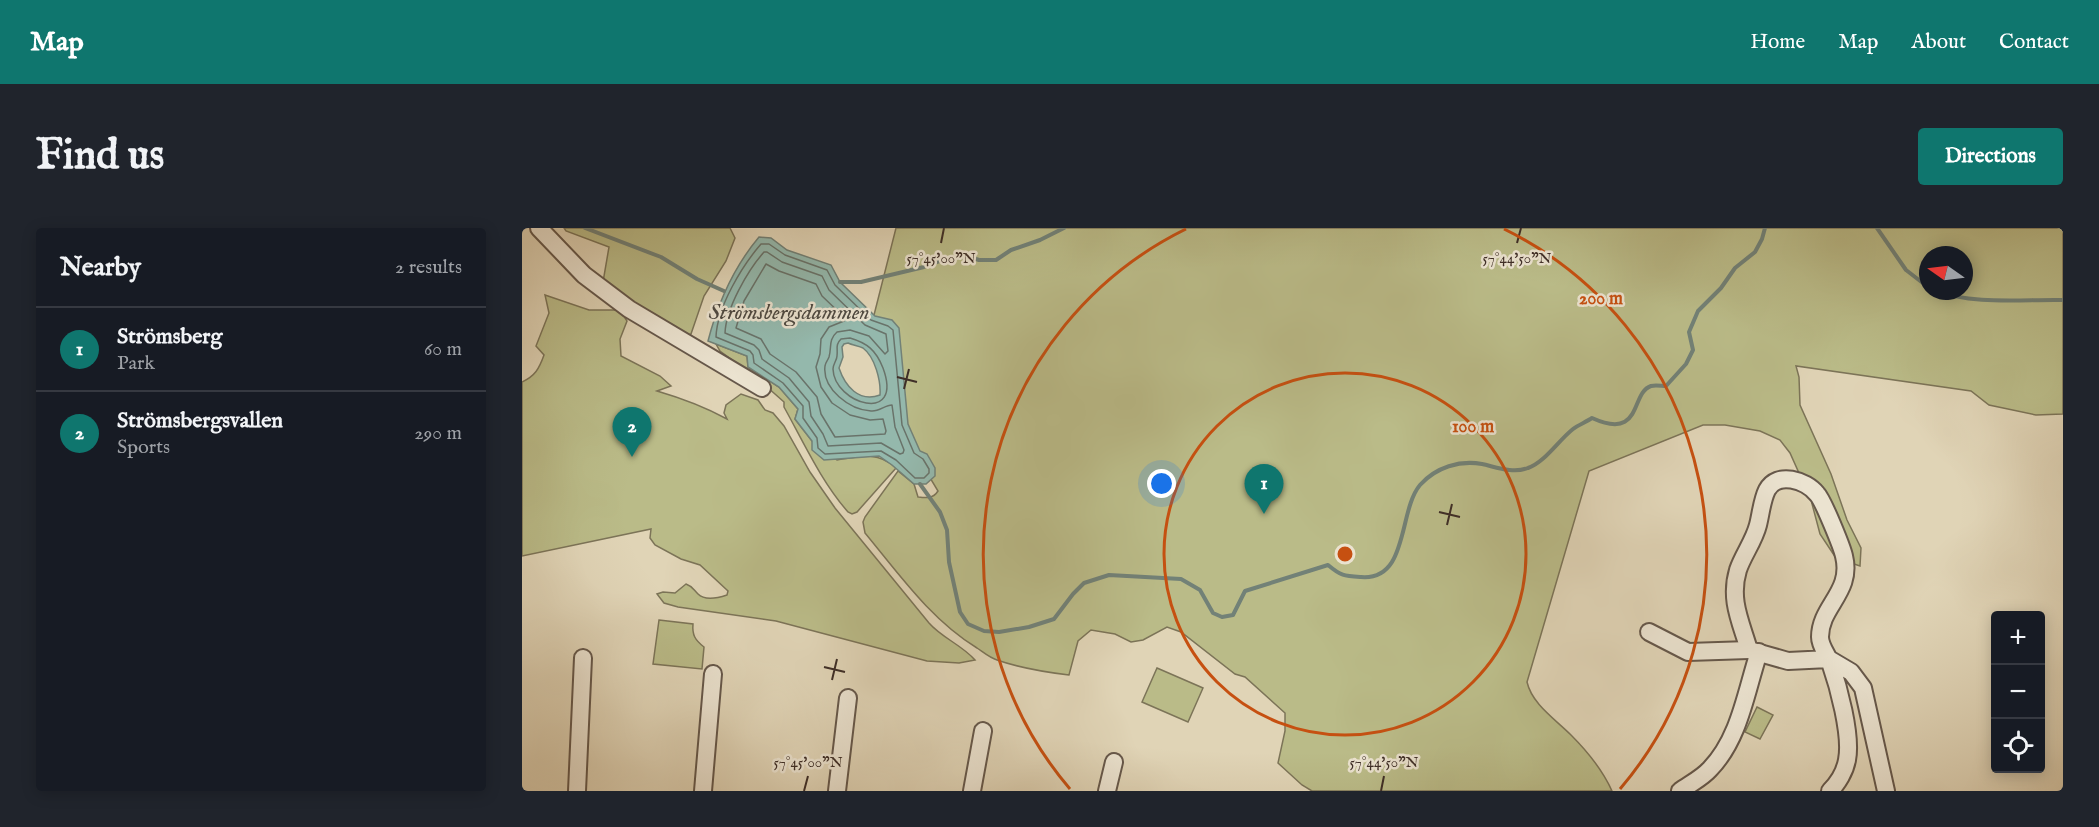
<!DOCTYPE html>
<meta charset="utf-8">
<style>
:root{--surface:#171b24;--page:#20242c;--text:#f1f3f6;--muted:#9ea1a6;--line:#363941;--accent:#0f766e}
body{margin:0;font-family:"IM FELL English",serif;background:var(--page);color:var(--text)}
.controls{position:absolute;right:18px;bottom:18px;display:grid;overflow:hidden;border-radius:6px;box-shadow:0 3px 15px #0003}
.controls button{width:54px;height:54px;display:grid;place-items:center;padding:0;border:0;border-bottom:2px solid var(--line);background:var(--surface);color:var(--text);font:30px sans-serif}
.compass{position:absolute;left:1397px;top:18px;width:54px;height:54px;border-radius:50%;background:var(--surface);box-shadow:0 3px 15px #0003;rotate:284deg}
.you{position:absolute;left:640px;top:256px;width:21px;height:21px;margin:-15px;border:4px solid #fff;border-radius:50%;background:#1a73e8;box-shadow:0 0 0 9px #1a73e833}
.badge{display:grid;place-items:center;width:39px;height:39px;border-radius:50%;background:var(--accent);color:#fff;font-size:20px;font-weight:700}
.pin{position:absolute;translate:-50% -50px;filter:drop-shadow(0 2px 3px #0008)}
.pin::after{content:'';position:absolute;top:32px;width:21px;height:18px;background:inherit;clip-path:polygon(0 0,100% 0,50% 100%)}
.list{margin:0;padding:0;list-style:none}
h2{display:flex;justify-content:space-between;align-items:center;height:78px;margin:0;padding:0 24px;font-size:26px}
h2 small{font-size:20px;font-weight:400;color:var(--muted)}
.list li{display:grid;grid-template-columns:39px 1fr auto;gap:18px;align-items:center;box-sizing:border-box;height:84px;padding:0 24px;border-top:2px solid var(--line)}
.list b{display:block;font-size:22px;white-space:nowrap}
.list p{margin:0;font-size:20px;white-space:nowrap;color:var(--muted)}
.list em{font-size:20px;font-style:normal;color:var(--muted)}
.icon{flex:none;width:33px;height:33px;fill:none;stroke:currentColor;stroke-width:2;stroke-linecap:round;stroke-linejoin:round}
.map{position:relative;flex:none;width:1541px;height:563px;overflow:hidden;border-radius:6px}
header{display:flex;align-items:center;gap:36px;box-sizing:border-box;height:84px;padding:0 30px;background:var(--accent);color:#fff}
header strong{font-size:28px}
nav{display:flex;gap:33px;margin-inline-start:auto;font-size:21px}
.intro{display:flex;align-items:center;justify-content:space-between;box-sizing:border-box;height:144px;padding:0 36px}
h1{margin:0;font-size:42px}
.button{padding:15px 27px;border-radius:6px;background:var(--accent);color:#fff;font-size:21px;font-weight:700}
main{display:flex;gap:36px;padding:0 36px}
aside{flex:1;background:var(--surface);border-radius:6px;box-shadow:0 3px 15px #0003}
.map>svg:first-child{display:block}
.green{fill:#babb88;stroke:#7c7458;stroke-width:1.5;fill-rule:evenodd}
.water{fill:#94b8ac;stroke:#728177;stroke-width:1.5;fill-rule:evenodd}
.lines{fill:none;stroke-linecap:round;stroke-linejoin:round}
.shore{stroke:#69736a;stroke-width:1.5}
.stream{stroke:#728177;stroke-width:4}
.minor-casing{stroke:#66584b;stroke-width:20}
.minor{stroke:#ebe3d0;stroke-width:16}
.ticks{fill:none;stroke:#3e2e27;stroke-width:2}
.ring{fill:none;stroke:#c65011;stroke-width:3}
.labels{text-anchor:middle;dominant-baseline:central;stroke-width:5;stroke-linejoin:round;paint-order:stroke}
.water-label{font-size:22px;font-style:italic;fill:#4f4a42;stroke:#ebe3d0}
.ticks-label{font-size:15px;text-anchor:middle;fill:#3e2e27;stroke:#ebe3d0;stroke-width:5;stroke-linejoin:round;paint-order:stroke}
.centre{fill:#c65011;stroke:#ebe3d0;stroke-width:3}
.ring-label{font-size:18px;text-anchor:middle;font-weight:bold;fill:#c65011;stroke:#ebe3d0;stroke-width:5;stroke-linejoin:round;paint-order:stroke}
</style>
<header>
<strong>Map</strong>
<nav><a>Home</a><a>Map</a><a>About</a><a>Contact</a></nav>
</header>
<div class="intro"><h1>Find us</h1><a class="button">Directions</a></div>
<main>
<aside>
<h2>Nearby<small>2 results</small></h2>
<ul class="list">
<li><span class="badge">1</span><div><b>Strömsberg</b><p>Park</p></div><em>60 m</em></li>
<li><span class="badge">2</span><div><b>Strömsbergsvallen</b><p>Sports</p></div><em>290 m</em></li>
</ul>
</aside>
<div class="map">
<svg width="1541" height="563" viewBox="0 0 1541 563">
<rect width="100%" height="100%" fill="#e0d4b6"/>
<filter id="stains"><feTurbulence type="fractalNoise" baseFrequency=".00333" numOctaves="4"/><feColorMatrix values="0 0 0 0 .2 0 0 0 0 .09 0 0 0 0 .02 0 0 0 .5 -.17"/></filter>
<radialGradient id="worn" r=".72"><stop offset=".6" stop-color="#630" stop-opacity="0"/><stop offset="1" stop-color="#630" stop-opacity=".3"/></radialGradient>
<!-- green -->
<g class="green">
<path d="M42 0H208L213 10 204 33 182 68 169 106 163 109 81 54 87 19 44 3Z"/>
<path d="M374 0H1541V186L1514 187 1467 177 1449 163 1274 138 1277 149 1278 177 1309 246 1325 292 1339 320 1338 338 1314 330 1298 306 1289 272 1268 225 1258 212 1238 203 1203 197H1181L1067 243 1005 454C1010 476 1033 491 1049 507 1064 522 1081 543 1090 563H790L780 557 756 535 763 503V485L723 449 713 446 659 404 645 399 621 412 609 414 593 406 569 402 556 413 547 447C522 444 498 440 475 432 468 430 461 424 455 420 409 392 377 346 343 305L341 294 343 289 376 243 392 256 396 269C404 270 411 271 416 263L378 200 352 87ZM1406 27H1442V63H1406Z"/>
<path d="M23 67 67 82H98L105 93 98 111 99 128 138 148 149 158 135 163C159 170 183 179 205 191L202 185 204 177 219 166 236 172 243 182 251 185 262 198 288 244 313 280 407 395C420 410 440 417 453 432L437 435 405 433 254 393 156 379 142 375 135 366 141 364 153 365 164 356C170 358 171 361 176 366 183 373 196 370 205 367L206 363 178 337 159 331 133 317 128 310 129 301 0 328V154C13 148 17 141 22 127L14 118 27 85Z"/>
<path d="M194 116 225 128 226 139 257 159 276 181 273 191 290 213 315 232C338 228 356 223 374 240L335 284 330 286 326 284C299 253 282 215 262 179V174L236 151 198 123Z"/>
<path d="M137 392 171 396C170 407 173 412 182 419L180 441 131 436Z"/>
<path d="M635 440 681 460 666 494 620 474Z"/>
<path d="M1235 479 1251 487 1238 511 1223 504Z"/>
</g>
<!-- water -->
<path class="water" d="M237 9 249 10 265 22 309 37 318 54 353 88 370 92 377 100 386 196 398 223 405 226 413 240V248L404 256H392L370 237 357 228 302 232 290 222V213L273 191 276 181 257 159 226 139 225 128 186 113C196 74 211 40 237 9ZM326 115C330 117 337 118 341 120 353 129 359 153 358 167 337 175 323 158 317 140L321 129 320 119 322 116Z"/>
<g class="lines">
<!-- shore -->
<g class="shore">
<path d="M239 16H247L263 27 305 42 313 57 349 92 366 98 371 102 380 197 392 225 401 231 407 241V245L402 250H393L374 232 359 223 303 226 296 220 295 210 281 190V178L261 155 232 135 231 127 228 123 194 109C195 79 220 38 239 16Z"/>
<path d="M242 24H245L260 34 300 48 307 62 343 97 364 106 366 123 363 126 347 108 328 102 315 104C306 112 310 119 307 129 305 134 304 133 303 138 300 161 328 182 349 183 357 184 363 177 370 177L373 199 382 222 381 225 378 226 359 215 306 218 301 206 289 188 287 174 267 150 240 131 237 122 232 117 203 105C204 80 226 42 242 24Z"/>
<path d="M244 36 257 43 294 56 300 68 322 89V93L307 99 299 111 298 126 294 139 299 159 310 175 328 187 348 192 361 191 364 203 363 206 313 209 299 186 295 169 274 144 248 126 239 111 214 100 222 73Z"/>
<path d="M328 110C345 115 354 122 361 140 382 197 312 176 311 141 311 136 315 132 315 128 316 120 313 117 319 111Z"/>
</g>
<!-- stream -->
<g class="stream">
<path d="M63 0 139 29 175 51 202 63"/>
<path d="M1355 0 1384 42 1406 59"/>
<path d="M318 54H339L402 39 426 30 448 29 457 32H474L489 22 518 12 542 0"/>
<path d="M1415 63C1449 77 1504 71 1541 72"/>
<path d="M398 256 418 284 425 302 427 334 438 384 446 396 462 403 477 404 507 399 532 391 551 366 562 355 587 347 659 351 678 362 691 385 700 389 711 387 723 363 806 337C819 348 822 348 839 349 887 353 876 283 898 257 914 239 938 232 960 236 974 239 991 246 1006 240 1023 234 1036 213 1051 201 1056 197 1064 194 1070 190 1121 213 1108 165 1129 158 1133 157 1140 158 1144 158L1164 136 1171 122 1167 104 1176 83 1199 60 1213 40 1233 24 1240 11 1243 0"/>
</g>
<!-- minor casing -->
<g class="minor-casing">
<g id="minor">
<path d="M17 0 62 47 107 81 240 160"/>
<path d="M1127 404 1166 424 1227 422"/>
<path d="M55 563 61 430"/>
<path d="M181 563 191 446"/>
<path d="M315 563 326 470"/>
<path d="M450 563 461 503"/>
<path d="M585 563 592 534"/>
<path d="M1158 563C1168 556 1180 550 1188 541 1218 510 1224 463 1237 424"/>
<path d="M1308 563C1316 555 1323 543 1325 532 1330 507 1316 457 1308 434 1305 426 1298 418 1298 409 1298 378 1331 364 1322 328 1320 319 1301 272 1295 266 1284 252 1255 243 1245 262 1240 272 1239 285 1236 297 1232 313 1221 327 1216 342 1207 372 1219 394 1227 422L1266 433 1307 431 1329 444 1341 460 1364 563"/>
</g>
</g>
<!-- minor -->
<use href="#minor" class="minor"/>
</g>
<!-- ticks -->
<path class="ticks" d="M419 15 422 0M995 15 999 0M375 149 395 154M382 161 387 141M917 284 938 289M925 297 930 276M302 439 323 444M310 452 315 431M282 563 286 548M859 563 862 548"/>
<!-- distance rings -->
<g class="ring">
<circle cx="823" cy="326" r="181"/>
<path d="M548 561A362 362 0 0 1 664 1M982 1A362 362 0 0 1 1098 561"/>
</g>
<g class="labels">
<!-- water labels -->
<g class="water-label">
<text x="267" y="85">Strömsbergsdammen</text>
</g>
</g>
<g class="ticks-label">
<text x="419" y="35">57°45'00"N</text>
<text x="995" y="35">57°44'50"N</text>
<text x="286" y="539">57°45'00"N</text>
<text x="862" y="539">57°44'50"N</text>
</g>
<circle cx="823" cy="326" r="9" class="centre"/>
<g class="ring-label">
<text x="1079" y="76">200 m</text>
<text x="951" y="204">100 m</text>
</g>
<rect width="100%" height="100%" filter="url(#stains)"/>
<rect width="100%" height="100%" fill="url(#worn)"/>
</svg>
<div class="controls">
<button>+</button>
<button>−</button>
<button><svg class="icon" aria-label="locate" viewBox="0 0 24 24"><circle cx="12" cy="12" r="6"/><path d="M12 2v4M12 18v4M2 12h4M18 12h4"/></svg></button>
</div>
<svg class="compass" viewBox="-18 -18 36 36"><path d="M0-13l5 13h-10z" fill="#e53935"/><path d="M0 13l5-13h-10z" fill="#9ea1a6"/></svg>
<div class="you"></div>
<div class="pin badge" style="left:742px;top:286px">1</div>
<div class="pin badge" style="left:110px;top:229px">2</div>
</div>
</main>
